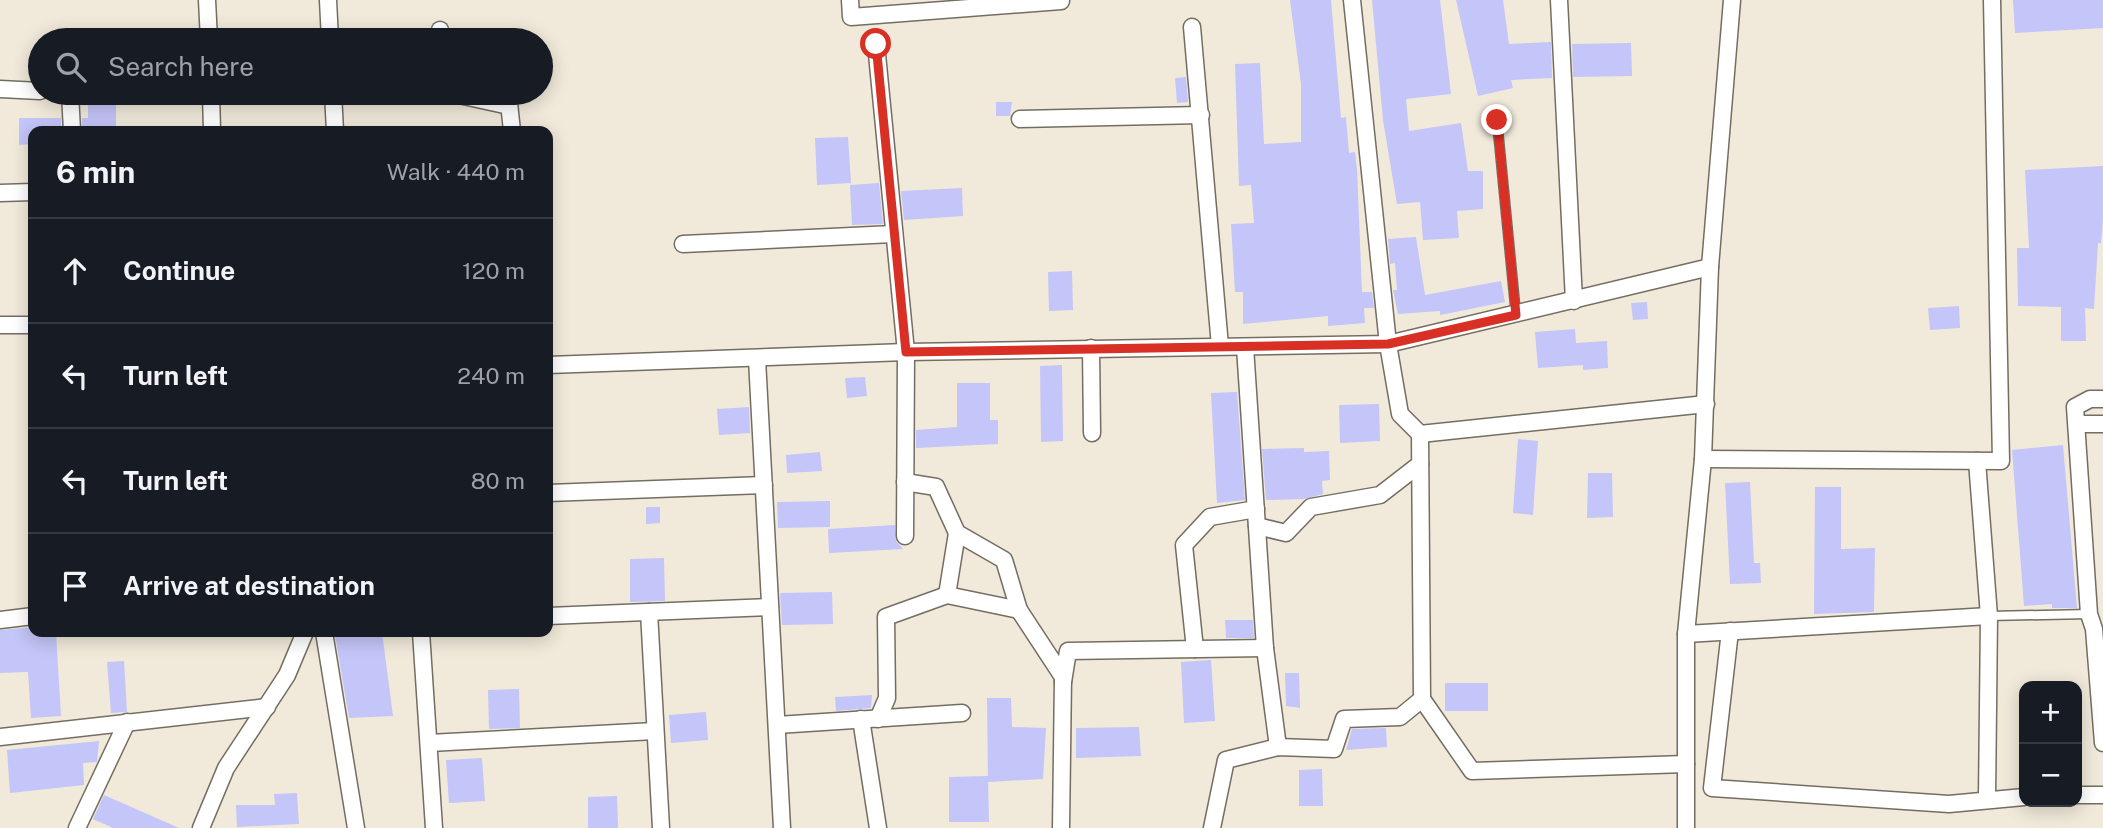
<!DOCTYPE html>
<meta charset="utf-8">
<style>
:root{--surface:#171b24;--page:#242831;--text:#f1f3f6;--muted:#9ea1a6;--line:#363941}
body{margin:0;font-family:"Public Sans",sans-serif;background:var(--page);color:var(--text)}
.controls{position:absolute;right:21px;bottom:21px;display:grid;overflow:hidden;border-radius:14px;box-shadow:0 4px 18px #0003}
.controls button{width:63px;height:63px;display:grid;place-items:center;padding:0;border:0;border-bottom:2px solid var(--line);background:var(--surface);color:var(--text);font:35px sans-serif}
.stop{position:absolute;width:21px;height:21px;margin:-16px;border:5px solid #d93025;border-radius:50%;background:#fff}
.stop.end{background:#d93025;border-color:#fff;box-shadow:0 2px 7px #0008}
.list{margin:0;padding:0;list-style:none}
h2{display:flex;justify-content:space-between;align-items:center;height:91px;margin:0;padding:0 28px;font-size:30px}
h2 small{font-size:23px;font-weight:400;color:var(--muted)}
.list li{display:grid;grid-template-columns:46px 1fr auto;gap:21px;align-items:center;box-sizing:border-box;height:105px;padding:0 28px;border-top:2px solid var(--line)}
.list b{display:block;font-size:26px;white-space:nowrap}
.list em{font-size:23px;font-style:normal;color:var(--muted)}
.icon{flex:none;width:38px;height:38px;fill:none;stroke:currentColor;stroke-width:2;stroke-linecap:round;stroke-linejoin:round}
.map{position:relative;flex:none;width:2103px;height:828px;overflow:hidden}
.search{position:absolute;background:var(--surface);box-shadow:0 4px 18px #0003;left:28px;top:28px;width:525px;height:77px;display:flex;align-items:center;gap:18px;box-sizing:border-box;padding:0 24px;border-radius:38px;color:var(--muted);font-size:26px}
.panel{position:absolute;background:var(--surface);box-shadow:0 4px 18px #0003;left:28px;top:126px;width:525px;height:511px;border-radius:14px}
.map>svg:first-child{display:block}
.building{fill:#c4c5f8}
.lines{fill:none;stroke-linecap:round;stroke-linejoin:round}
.lane-casing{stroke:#746d61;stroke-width:11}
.street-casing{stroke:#746d61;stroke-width:19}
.lane{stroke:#fff;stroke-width:8}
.street{stroke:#fff;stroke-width:16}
.route{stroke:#d93025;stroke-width:9}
</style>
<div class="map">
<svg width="2103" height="828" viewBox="0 0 2103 828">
<rect width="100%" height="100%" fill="#f1eadb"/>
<!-- building -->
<g class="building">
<path d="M1290 0H1331L1341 118 1346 117 1349 153 1355 152 1357 169 1362 292H1372L1374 308H1364L1365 323 1328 326V316L1243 324V292H1235L1231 224 1254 223 1251 185 1239 186 1235 64 1260 63 1264 144 1301 142V84Z"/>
<path d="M1372 0H1440L1451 94 1406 99 1409 131 1461 123 1468 171H1483V209L1457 211 1459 238 1423 240 1420 202 1397 204 1383 120Z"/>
<path d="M1456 0H1503L1509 44 1551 42 1552 78 1511 80 1513 88 1478 96Z"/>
<path d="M2013 0H2103V28L2015 33Z"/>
<path d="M1631 43 1632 76 1573 77 1572 44Z"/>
<path d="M1186 77 1188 102 1177 103 1175 78Z"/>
<path d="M88 93H116V131H82V118H88Z"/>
<path d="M996 102H1012L1010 116H996Z"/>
<path d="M19 118H61V131H33V144L19 145Z"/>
<path d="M848 137 851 183 817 185 815 138Z"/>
<path d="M2103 166V220L2101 243H2098L2094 309 2085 308 2086 341H2061V307L2018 306 2017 248H2029L2025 170Z"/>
<path d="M879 183 883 224 852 225 850 185Z"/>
<path d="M962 188 963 216 904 220 901 191Z"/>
<path d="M1416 237 1425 295 1501 281 1505 302 1440 315V311L1398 314 1393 290H1397L1395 263 1390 264 1388 239Z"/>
<path d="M1072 271 1073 310 1049 311 1048 272Z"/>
<path d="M1647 302 1648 319 1633 320 1631 303Z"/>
<path d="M1959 306 1960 328 1930 330 1928 308Z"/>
<path d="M1575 329 1576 343 1607 341 1608 368 1583 370V365L1538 368 1535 332Z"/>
<path d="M1062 365 1063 441 1041 442 1040 366Z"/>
<path d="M865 377 867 396 847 398 845 378Z"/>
<path d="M957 383H990V420H998V444L916 448V430L957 427Z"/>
<path d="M1237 392 1245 500 1217 503 1211 393Z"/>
<path d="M1379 404 1380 441 1340 443 1339 405Z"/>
<path d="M749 407 750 433 719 435 717 409Z"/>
<path d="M1518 439 1538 441 1533 515 1513 513Z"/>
<path d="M2063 445 2077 608H2052V604L2024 606 2012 450Z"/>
<path d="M1304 448V452L1329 451 1330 480 1322 481 1323 494 1304 499 1266 500 1262 449Z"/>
<path d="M820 452 822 471 787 473 786 455Z"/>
<path d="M1588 473H1612L1613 517 1587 518Z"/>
<path d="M1750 482 1754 563H1760L1761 583 1730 584 1725 483Z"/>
<path d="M1815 487H1841V549L1875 548 1874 612 1814 614Z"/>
<path d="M830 501V527L778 528 777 502Z"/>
<path d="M646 507H660V523L646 524Z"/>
<path d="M895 525 896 541 903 549 829 553 828 529Z"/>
<path d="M664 558 665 601 630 602V559Z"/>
<path d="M832 592 833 624 782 625 780 593Z"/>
<path d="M1225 620H1253L1254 638H1226Z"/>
<path d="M33 627V632H56L61 716 31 718 28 672 0 673V630Z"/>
<path d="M382 632 393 716 349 718 335 635Z"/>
<path d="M1211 660 1215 721 1184 723 1181 662Z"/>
<path d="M124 661 127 712 111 713 107 662Z"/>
<path d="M1285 673H1299L1300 708 1286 706Z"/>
<rect x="1445" y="683" width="43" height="28"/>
<path d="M519 689 520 728 489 729 488 690Z"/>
<path d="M872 695 871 708 836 711 835 697Z"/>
<path d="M987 698H1011L1012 727 1046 728 1043 779 988 782Z"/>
<path d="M706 712 708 740 671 743 669 715Z"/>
<path d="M1139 727 1141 756 1076 758V728Z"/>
<path d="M1386 728 1387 747 1346 750 1352 729Z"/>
<path d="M99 741 97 762 83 763 84 785 10 793 7 750Z"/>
<path d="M482 758 485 801 449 803 446 760Z"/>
<path d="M1322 769 1323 806H1299V770Z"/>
<path d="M988 776 989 822H949V777Z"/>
<path d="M297 793 299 824 237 827 236 805H275L274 794Z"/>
<path d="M104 795 179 828H113L93 819Z"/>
<path d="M617 796 618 828H588V797Z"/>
</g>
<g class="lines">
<!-- lane casing -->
<g class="lane-casing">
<g id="lane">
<path d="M1497 120 1516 315"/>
<path d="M1989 616 2089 614"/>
</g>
</g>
<!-- street casing -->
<g class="street-casing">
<g id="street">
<path d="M207 0 209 40"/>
<path d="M328 0 330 40"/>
<path d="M850 0 851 17 1061 1"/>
<path d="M1352 0 1388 344 1400 414 1420 434 1422 699"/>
<path d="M1559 0 1574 301"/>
<path d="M1192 27 1220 346"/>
<path d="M440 40V30"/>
<path d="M876 44 906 352 905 536"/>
<path d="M0 89 40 91"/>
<path d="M70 93 72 131"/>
<path d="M211 93 212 131"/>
<path d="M333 93 335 131"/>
<path d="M450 93 509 106"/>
<path d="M1020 119 1201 115"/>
<path d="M512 131 509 103 514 93"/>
<path d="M0 193 33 192"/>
<path d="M683 244 893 234"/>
<path d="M1710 267 1732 0"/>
<path d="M0 325H33"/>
<path d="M1245 347 1265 648 1278 747"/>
<path d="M1091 348 1092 433"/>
<path d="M757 359 782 828"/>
<path d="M548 365 906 352 1388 344 1710 267 1703 459 1686 634V828"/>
<path d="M2103 399H2090L2075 407 2089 614 2094 629 2103 743"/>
<path d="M2077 424H2103"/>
<path d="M1420 434 1706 404"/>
<path d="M1703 459 2001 461 1992 0"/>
<path d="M1977 461 1989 616 1987 798"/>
<path d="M905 482 936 487 957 533 1004 560 1019 610 1063 677 1061 828"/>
<path d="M548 493 764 485"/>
<path d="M1257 526 1286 533 1311 507 1380 495 1420 464"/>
<path d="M947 595 957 533"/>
<path d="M649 612 661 828"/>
<path d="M548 616 770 607"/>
<path d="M0 620 33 616"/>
<path d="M1730 631 1712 788 1949 804 2024 797"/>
<path d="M324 632 356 828"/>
<path d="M421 632 434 828"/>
<path d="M1686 634 1989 616"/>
<path d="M1195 649 1184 545 1210 517 1256 509"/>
<path d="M1063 682 1068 651 1265 648"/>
<path d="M861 719 878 828"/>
<path d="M878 719 887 698 886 617 947 595 1019 610"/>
<path d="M777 725 962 713"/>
<path d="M0 737 267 707"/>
<path d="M429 743 655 731"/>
<path d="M2077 795H2103"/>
<path d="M77 828 127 722"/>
<path d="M201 828 226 768 287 675 305 632"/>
<path d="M1212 828 1226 760 1278 747 1334 749 1344 719 1400 717 1422 699 1472 771 1686 764"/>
</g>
</g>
<!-- lane -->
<use href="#lane" class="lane"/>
<!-- street -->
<use href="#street" class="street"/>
</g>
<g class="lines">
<!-- route -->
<path class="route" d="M876 44 906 352 1388 344 1516 315 1497 120"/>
</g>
</svg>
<div class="controls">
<button>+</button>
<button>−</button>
</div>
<div class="stop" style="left:876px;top:44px"></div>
<div class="stop end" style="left:1497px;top:120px"></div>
<div class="search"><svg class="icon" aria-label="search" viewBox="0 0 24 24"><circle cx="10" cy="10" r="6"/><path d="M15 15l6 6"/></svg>Search here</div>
<section class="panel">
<h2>6 min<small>Walk · 440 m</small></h2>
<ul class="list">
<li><svg class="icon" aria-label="ahead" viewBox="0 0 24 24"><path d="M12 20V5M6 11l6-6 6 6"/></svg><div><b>Continue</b></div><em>120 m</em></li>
<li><svg class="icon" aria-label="left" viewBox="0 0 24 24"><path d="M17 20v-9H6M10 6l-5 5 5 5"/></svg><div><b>Turn left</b></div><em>240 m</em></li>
<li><svg class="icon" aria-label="left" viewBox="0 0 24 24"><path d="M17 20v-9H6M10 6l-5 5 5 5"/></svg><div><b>Turn left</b></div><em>80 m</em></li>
<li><svg class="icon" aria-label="arrive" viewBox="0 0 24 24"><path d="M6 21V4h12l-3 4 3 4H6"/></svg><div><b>Arrive at destination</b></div></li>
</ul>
</section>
</div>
